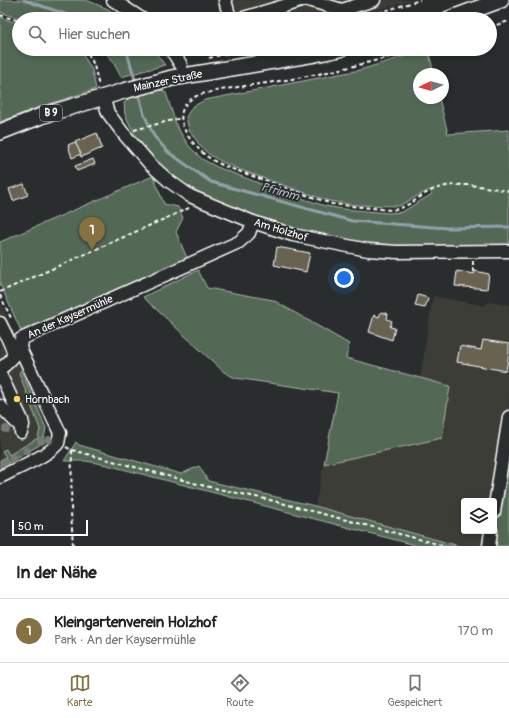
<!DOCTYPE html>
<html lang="de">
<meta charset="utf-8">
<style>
:root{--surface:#fff;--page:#f2f2f2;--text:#222;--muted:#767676;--line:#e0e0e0;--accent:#857141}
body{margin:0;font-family:Pangolin,sans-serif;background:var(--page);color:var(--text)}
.controls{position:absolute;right:12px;bottom:12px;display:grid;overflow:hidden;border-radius:4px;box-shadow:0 2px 6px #0003}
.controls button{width:36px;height:36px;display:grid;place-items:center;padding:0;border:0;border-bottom:1px solid var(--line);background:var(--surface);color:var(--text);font:20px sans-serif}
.compass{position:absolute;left:413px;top:68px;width:36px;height:36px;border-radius:50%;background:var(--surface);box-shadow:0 2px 6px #0003;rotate:265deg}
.scale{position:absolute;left:12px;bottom:10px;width:76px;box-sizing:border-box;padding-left:4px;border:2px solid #fff;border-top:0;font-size:11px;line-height:14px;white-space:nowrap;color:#fff;-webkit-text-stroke:3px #2a2d2e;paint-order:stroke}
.you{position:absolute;left:344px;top:278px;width:14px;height:14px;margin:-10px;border:3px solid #fff;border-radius:50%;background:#1a73e8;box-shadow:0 0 0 6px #1a73e833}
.badge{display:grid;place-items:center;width:26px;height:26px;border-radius:50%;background:var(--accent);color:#fff;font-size:13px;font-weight:700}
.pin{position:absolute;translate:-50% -33px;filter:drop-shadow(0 1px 2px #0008)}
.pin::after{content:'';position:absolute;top:21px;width:14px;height:12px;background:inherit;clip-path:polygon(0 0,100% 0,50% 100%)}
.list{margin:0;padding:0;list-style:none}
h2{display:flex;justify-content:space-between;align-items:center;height:52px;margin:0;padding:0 16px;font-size:17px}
h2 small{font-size:13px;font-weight:400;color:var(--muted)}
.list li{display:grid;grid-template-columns:26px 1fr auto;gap:12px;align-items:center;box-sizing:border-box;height:64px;padding:0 16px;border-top:1px solid var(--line)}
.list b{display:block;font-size:15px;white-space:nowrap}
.list p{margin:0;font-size:13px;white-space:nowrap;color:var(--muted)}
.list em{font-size:13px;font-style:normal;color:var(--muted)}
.icon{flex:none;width:22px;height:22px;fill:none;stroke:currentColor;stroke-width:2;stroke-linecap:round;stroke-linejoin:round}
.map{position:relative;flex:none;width:509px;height:546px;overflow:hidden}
.search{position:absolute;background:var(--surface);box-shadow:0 2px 6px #0003;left:12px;right:12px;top:12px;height:44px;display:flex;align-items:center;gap:10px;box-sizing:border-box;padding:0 14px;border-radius:22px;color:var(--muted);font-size:15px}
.sheet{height:116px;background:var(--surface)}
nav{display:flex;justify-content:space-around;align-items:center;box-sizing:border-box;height:56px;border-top:1px solid var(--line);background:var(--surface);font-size:11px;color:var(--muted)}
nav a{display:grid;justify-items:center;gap:2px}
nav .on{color:var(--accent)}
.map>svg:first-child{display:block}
.built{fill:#3d3d38;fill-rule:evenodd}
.green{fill:#536955;stroke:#a9b4aa}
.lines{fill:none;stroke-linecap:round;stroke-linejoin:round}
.stream{stroke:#94a1aa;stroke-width:3}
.building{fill:#696251;stroke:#fff}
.minor-casing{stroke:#fff;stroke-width:15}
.major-casing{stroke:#fff;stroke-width:18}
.path{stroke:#fff;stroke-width:2;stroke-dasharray:4 3;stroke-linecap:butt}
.minor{stroke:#2a2d2e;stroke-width:12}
.major{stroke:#2a2d2e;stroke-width:15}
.tree{fill:#757c77}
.poi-dot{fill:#ffd166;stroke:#2a2d2e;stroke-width:1.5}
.labels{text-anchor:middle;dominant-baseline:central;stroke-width:3.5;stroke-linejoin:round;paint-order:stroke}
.shield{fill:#2a2d2e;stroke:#bfc0c0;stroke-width:1}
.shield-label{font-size:10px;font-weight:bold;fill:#fff}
.street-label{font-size:11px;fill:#fff;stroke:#2a2d2e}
.poi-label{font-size:11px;fill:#fff;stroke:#2a2d2e;text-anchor:start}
.water-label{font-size:12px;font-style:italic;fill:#afb9bf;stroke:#2a2d2e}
</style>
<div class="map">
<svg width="509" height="546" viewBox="0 0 509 546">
<rect width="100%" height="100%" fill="#2a2d2e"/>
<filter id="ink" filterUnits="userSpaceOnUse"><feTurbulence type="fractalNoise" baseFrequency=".025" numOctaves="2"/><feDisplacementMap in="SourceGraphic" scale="8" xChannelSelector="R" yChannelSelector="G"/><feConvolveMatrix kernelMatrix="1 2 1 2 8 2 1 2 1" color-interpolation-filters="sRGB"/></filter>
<g filter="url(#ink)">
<!-- built -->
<g class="built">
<path d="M216 0H413L344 19H221Z"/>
<path d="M433 296 486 306 488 302 509 305V440L493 546H459L315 506 324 464 442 438 450 386 420 379ZM464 501H494V531H464Z"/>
<path d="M0 302 13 331 10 339 46 428 43 443 0 468Z"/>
</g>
<!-- green -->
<g class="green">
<path d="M0 0H86L108 9 123 19H20L0 12Z"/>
<path d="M0 17 19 24V49L80 50 92 70 96 89 37 108 0 122Z"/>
<path d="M102 49H153L165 65 121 77 112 60Z"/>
<path d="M428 49 434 74H419V98H439L448 134 509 130V245L399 246 353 243 295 230 212 200 173 177 156 161 137 139 125 115 124 103 129 98 162 90 166 93 177 127 189 146 202 159 217 167 274 189 325 206 343 209 389 213 402 212 432 194 429 190 399 206 355 205 329 201 246 172 224 163 210 155 201 147 189 130 186 117 192 107 205 100 360 70Z"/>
<path d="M153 176 164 204 178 207 183 218 176 232 187 258 21 331 0 284V242Z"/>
<path d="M198 270 207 288 273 300 349 344 346 358 450 386 442 438 324 464 338 393 235 378 224 372 143 297Z"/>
<path d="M21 370 46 428 43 443 0 468V460L6 457 2 451 6 449 9 455 38 438 40 429 19 373Z"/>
<path d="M509 440V546H493Z"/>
<path d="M76 442 79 445 181 474 199 466 208 481 315 506 459 546H419L107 465 86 461H64Z"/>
</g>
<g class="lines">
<!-- stream -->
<g class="stream">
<path d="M24 0 80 19"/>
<path d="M126 49 136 83"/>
<path d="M138 92 144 114 154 136 168 152 211 182 352 221 448 228 509 227"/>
</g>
</g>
<!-- building -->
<g class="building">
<path d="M97 133 102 148 81 157 75 142Z"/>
<path d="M75 142 81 154 72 158 68 145Z"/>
<path d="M93 159 95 164 77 171 75 166Z"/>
<path d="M24 184 28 195 13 201 9 189Z"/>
<path d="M277 247 310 253 306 272 274 265Z"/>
<path d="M457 271 474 274 475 271 489 274 487 289 455 286Z"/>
<path d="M418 295 428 298 425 308 415 306Z"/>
<path d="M381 312 388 314 387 319 392 321 390 327 395 328 392 340 369 332 374 315 379 317Z"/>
<path d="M483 340 509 344V353L506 371 457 362 460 346 481 350Z"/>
</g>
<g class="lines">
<!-- minor casing -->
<g class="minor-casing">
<g id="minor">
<path d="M113 0 142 19"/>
<path d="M225 0 230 19"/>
<path d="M308 0 342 10 374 0"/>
<path d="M240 19 304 0"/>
<path d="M171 49 181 65"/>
<path d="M103 97 108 113 123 133 150 164 169 181 190 196 253 222 293 235 368 250 397 252 509 251"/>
<path d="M0 323C3 330 16 351 12 358 9 362 4 366 0 369"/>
<path d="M0 374 22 420 23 425 21 432"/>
<path d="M0 406 22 428"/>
<path d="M0 477C13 470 52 454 58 443 59 440 59 436 60 433L20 348 21 339 239 242 249 233 253 222"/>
<path d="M494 512 509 417"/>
<path d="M489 546 491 531"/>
</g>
</g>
<!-- major casing -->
<g class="major-casing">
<g id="major">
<path d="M449 19 501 0"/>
<path d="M0 132 41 116 124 91 172 78 315 54 340 49"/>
</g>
</g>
<!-- path -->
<g class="path">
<path d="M0 15 19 21"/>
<path d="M359 19 420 0"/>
<path d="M490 27 509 21"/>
<path d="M83 49C95 59 95 72 99 86"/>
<path d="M417 49C380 60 341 70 302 77 274 83 244 85 216 91 207 93 197 94 190 100 168 117 193 146 208 157 213 161 219 163 224 166L332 204 391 210C409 208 417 197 432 190 457 180 484 187 509 191"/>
<path d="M209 58 244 49"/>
<path d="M134 130 181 118"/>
<path d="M473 261V273"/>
<path d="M0 292 189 208"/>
<path d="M0 295 11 318"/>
<path d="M66 447 72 450 71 512 73 546"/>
<path d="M72 450 205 486 270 500 445 546"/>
</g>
<!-- minor -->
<use href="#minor" class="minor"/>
<!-- major -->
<use href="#major" class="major"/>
</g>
<!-- trees -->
<g class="tree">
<circle cx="6" cy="429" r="4"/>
<circle cx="49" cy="440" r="4"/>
<circle cx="41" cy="441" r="4"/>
<circle cx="27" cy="451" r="4"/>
<circle cx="13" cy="458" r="4"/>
<circle cx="5" cy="462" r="4"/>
</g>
</g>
<!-- markers -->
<circle class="poi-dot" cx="17" cy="399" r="4"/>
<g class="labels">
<!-- shield labels -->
<rect class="shield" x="40" y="105" width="22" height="16" rx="3"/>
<g class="shield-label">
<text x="51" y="113">B 9</text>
</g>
<!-- street labels -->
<g class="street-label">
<text transform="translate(168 81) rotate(-12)">Mainzer Straße</text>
<text transform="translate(281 230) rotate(17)">Am Holzhof</text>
<text transform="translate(70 317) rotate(-24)">An der Kaysermühle</text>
</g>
<!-- poi labels -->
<g class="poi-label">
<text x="25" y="399">Hornbach</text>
</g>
<!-- water labels -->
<g class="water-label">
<text transform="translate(280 192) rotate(15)">Pfrimm</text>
</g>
</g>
</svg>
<div class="controls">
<button><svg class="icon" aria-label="layers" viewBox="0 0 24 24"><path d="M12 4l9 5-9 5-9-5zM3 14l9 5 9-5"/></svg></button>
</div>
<svg class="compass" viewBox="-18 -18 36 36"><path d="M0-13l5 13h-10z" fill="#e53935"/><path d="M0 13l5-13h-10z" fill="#767676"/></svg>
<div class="scale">50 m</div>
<div class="you"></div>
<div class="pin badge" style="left:92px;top:250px">1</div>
<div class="search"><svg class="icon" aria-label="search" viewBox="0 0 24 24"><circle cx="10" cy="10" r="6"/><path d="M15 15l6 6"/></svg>Hier suchen</div>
</div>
<section class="sheet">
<h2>In der Nähe<small></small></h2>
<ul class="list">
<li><span class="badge">1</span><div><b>Kleingartenverein Holzhof</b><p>Park · An der Kaysermühle</p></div><em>170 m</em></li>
</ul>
</section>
<nav>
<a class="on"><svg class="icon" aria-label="map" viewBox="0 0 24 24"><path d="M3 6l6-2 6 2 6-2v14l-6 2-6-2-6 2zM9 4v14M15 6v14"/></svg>Karte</a>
<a><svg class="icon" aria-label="directions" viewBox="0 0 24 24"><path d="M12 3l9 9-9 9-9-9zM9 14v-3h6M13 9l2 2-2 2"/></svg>Route</a>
<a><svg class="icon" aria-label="saved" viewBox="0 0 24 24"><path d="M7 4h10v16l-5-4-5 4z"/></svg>Gespeichert</a>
</nav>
